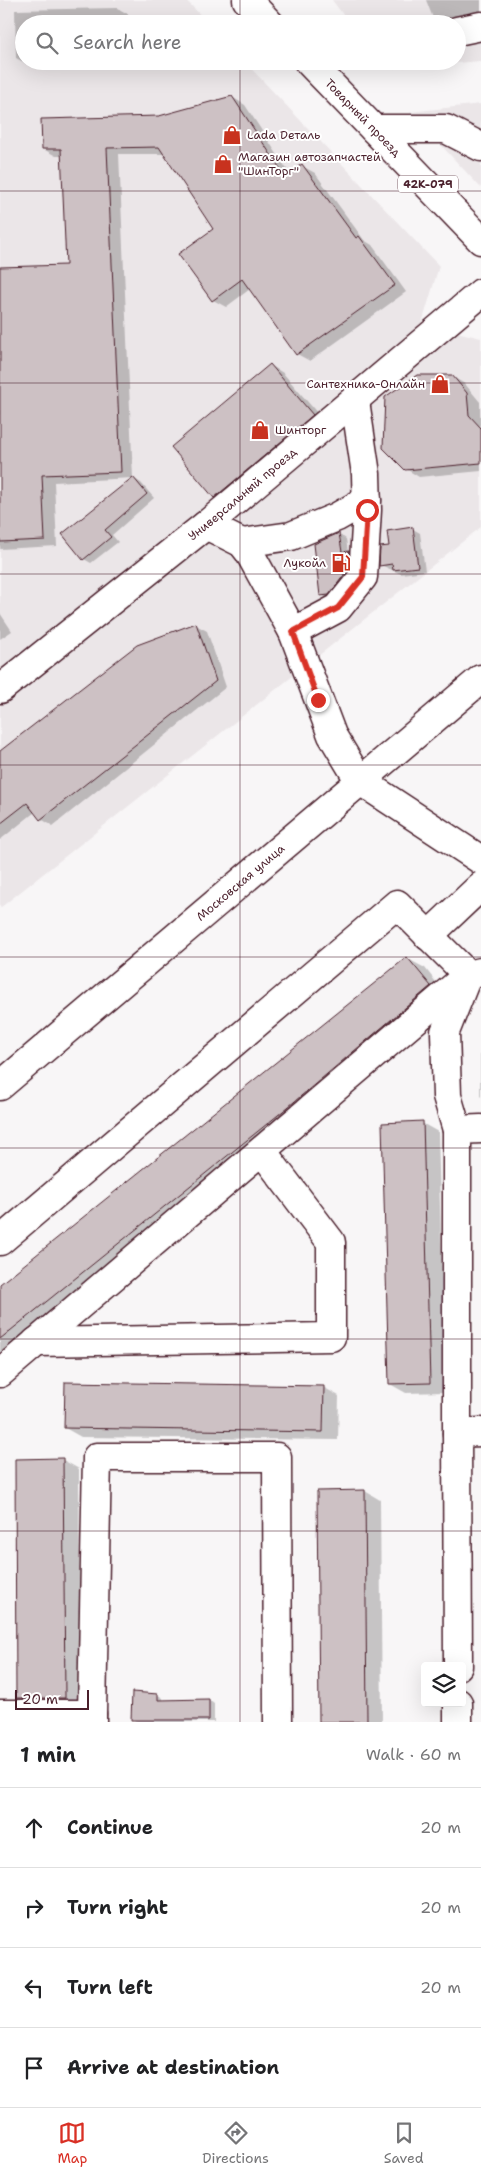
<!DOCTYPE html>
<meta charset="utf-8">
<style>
:root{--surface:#fff;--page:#f6f6f6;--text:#202124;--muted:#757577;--line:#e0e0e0;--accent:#d93025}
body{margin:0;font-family:"Shantell Sans",sans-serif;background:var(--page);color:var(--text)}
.controls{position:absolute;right:15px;bottom:15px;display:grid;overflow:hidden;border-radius:5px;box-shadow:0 5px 20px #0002}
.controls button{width:45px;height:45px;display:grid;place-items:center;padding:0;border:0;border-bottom:1px solid var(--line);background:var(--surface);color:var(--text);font:25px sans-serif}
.scale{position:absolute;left:15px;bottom:12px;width:74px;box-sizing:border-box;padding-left:5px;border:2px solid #4a1f2b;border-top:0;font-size:14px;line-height:18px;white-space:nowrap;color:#4a1f2b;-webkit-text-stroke:4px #fff;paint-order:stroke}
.stop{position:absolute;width:15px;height:15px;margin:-11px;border:4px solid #d93025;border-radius:50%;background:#fff}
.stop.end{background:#d93025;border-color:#fff;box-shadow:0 1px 5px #0008}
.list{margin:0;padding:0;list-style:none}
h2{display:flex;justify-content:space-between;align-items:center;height:65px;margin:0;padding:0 20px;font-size:21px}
h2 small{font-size:16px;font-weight:400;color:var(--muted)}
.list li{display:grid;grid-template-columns:32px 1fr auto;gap:15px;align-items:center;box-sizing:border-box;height:80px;padding:0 20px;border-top:1px solid var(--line)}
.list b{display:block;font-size:19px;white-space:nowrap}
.list em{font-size:16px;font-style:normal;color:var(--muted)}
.icon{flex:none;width:28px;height:28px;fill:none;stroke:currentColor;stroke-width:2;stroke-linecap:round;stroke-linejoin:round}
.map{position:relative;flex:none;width:481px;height:1722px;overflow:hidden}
.search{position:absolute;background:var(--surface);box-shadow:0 5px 20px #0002;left:15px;right:15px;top:15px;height:55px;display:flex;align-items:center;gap:12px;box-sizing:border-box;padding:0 18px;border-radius:28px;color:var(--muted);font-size:19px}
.sheet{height:385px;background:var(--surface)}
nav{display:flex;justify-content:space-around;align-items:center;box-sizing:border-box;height:70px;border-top:1px solid var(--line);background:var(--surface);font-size:14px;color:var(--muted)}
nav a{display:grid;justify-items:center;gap:2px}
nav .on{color:var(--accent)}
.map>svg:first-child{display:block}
.built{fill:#ebe6e8}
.shadow{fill:#0003}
.building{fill:#cdc1c4;stroke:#4a1f2b}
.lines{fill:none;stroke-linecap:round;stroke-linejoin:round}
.minor-casing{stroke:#4a1f2b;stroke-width:31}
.major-casing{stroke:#4a1f2b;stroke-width:31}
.minor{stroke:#fff;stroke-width:28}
.major{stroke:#fff;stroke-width:28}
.route{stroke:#d93025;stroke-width:6}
.grid{fill:none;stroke:#4a1f2b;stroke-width:1;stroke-opacity:0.55}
.labels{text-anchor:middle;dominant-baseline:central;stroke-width:4;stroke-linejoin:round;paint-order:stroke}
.shield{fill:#fff;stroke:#80626b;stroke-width:1}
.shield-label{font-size:11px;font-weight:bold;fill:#4a1f2b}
.street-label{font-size:12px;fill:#4a1f2b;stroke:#fff}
.poi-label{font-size:12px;fill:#4a1f2b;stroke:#fff;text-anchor:start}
</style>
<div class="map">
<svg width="481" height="1722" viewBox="0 0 481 1722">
<rect width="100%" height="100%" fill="#f8f6f7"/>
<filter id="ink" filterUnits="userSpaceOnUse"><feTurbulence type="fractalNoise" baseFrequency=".02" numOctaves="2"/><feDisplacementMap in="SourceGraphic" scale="10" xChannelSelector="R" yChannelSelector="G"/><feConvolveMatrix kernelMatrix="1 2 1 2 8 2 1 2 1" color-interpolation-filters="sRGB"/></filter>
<g filter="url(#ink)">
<!-- built -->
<g class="built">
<path d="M0 0H186L209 24H24V61H244L439 266 420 330 0 675Z"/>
<path d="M332 0H481V61L383 69 378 61H457V24H350Z"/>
<path d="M481 104V188L410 112Z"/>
<path d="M453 331 481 338V527L0 908V706Z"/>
</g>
<!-- shadow -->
<g class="shadow">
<path d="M426 0H481V14L452 24H442L433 18Z"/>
<path d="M117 8 128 14V24H24V61L129 63 27 64 16 58 15 10Z"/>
<path d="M232 97 245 105 290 174 302 166 315 173 364 240 372 245 406 292 310 361 297 354 250 289 226 307 213 300 215 229 165 154H119L133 478 54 482 57 546 0 549V269L67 266 62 156H56L43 149Z"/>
<path d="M270 365 283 373 325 422 228 504 215 497Z"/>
<path d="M451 376 465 384 480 402 481 471 419 477 406 469Z"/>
<path d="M133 478 141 483 154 498 112 535 118 542 91 563 84 559Z"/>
<path d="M413 529 420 533 425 571 401 574 381 565 391 547Z"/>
<path d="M339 534 346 539 348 552 356 557 355 574 329 599 322 595Z"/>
<path d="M0 613 12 631 0 639Z"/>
<path d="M196 625 207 631 226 687 53 826 41 819 35 812 0 840V753Z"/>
<path d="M408 959 425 968 447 996 0 1362V1285Z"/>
<path d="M480 1052H481V1097L480 1096Z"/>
<path d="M422 1123 438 1132 445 1392 406 1393 390 1384Z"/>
<path d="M323 1387 339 1396 338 1440 81 1437 65 1428Z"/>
<path d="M16 1460H63L79 1469 80 1707H33L18 1698Z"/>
<path d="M365 1491 380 1500 382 1722H320Z"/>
<path d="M158 1695 163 1698V1701L209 1700 214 1704V1722H137L132 1719Z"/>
</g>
<!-- building -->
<g class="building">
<path d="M232 96 285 176 302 164 356 238 359 236 395 285 296 355 242 279 212 301 178 254 213 229 159 147 107 148 121 472 42 475 45 540 0 542V267L66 265 61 149H42L41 119 159 116Z"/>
<path d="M270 364 313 415 214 498 171 447Z"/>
<path d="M417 375H452L467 393 469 415 481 428V463L405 470 383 448 385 397Z"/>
<path d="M133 477 147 494 105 530 111 537 83 560 62 534Z"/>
<path d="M413 527 418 567 393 570 392 564 379 566 380 547 389 546 387 531Z"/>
<path d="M339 533 342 552 349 551 348 570 344 571V575L329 595 320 596 314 544Z"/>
<path d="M196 623 216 681 40 820 27 803 0 824V751L137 645Z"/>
<path d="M407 957 431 986 288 1107 0 1339V1284Z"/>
<path d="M423 1121 430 1383 389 1384 382 1123Z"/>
<path d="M65 1382 324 1386 323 1432 64 1428Z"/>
<path d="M63 1458 65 1698H16L15 1459Z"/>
<path d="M365 1490 367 1722H319L317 1491Z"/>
<path d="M132 1692 158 1694V1700L209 1699V1720H131Z"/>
</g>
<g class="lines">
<!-- minor casing -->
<g class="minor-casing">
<g id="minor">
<path d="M457 31 481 26"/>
<path d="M374 129H446L481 147"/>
<path d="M206 525 242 543 249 552 293 632 338 608 363 577 367 510 366 474 355 401"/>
<path d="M242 543 291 536 337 517 367 500"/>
<path d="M293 632 332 735 359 780 481 860"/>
<path id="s1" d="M0 689 206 525 481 293"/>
<path d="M428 936 481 886"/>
<path d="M457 1130 447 1096 445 1032 466 979"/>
<path d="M0 1241 397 904 468 975"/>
<path d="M36 1342 331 1337V1242L262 1151"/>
<path d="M0 1373 468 975 481 972"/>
<path d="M457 1433V1130L481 1129"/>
<path d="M458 1666 457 1433 481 1432"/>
<path d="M458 1703V1722"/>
<path d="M0 1714H92V1722"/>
<path d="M92 1714 97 1457H277L278 1722"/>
</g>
</g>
<!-- major casing -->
<g class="major-casing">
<g id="major">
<path d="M247 0 270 24"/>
<path id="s2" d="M308 61 481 240"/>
<path id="s3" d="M0 1086 481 679"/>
</g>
</g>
<!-- minor -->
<use href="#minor" class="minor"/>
<!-- major -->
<use href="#major" class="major"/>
</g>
</g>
<g class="lines" filter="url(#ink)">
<!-- route -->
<path class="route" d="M318 700 293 632 338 608 363 577 367 510"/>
</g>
<!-- grid -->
<path class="grid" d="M240 0V24M240 61V1722M0 191H481M0 383H481M0 574H481M0 765H481M0 957H481M0 1148H481M0 1339H481M0 1531H481"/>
<!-- icons -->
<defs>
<g id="shop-bare" transform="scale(1.5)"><path d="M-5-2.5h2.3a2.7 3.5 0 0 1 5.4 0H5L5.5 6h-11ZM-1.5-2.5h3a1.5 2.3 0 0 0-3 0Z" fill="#c8321e" stroke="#fff" stroke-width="2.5" paint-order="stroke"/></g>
<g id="fuel-bare" transform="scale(1.5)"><path d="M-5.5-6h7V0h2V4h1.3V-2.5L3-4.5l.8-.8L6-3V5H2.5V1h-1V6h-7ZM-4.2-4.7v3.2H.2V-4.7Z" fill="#c8321e" stroke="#fff" stroke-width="2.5" paint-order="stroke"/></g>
</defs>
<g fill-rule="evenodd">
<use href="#shop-bare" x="232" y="135"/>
<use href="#shop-bare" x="223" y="164"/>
<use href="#shop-bare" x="440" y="384"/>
<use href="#shop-bare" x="260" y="430"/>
<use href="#fuel-bare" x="341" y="563"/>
</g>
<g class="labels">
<!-- shield labels -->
<rect class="shield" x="398" y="175.5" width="60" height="17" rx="4"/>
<g class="shield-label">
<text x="428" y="184">42К-079</text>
</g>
<!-- street labels -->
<g class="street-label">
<text stroke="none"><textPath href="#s2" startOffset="79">Товарный проезд</textPath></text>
<text stroke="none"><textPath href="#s1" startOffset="311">Универсальный проезд</textPath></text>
<text stroke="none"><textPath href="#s3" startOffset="315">Московская улица</textPath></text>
</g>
<!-- poi labels -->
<g class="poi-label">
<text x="247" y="135">Lada Dеталь</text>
<text x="238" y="157">Магазин автозапчастей<tspan x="238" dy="14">"ШинТорг"</tspan></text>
<text x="425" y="384" text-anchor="end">Сантехника-Онлайн</text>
<text x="275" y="430">Шинторг</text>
<text x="326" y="563" text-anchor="end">Лукойл</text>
</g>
</g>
</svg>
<div class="controls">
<button><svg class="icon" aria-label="layers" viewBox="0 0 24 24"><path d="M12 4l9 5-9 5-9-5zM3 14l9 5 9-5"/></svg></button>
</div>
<div class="scale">20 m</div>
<div class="stop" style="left:367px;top:510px"></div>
<div class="stop end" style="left:318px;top:700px"></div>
<div class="search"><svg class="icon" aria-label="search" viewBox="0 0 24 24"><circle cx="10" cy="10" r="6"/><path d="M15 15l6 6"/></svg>Search here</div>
</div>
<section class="sheet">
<h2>1 min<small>Walk · 60 m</small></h2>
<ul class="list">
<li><svg class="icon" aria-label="ahead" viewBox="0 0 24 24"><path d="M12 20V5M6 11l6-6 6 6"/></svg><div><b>Continue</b></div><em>20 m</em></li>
<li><svg class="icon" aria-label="right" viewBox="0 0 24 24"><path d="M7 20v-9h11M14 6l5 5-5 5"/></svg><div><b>Turn right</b></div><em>20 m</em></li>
<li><svg class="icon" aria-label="left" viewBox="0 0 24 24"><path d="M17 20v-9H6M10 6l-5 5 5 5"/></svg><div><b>Turn left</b></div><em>20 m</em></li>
<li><svg class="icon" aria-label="arrive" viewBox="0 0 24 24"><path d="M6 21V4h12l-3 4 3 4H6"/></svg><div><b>Arrive at destination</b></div></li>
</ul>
</section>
<nav>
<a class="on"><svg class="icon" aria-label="map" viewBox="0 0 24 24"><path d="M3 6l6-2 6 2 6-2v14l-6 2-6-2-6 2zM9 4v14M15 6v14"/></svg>Map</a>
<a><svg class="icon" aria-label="directions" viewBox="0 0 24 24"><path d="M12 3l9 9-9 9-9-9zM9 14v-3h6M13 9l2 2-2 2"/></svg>Directions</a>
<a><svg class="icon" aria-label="saved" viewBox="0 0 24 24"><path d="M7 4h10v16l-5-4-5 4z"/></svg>Saved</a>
</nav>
